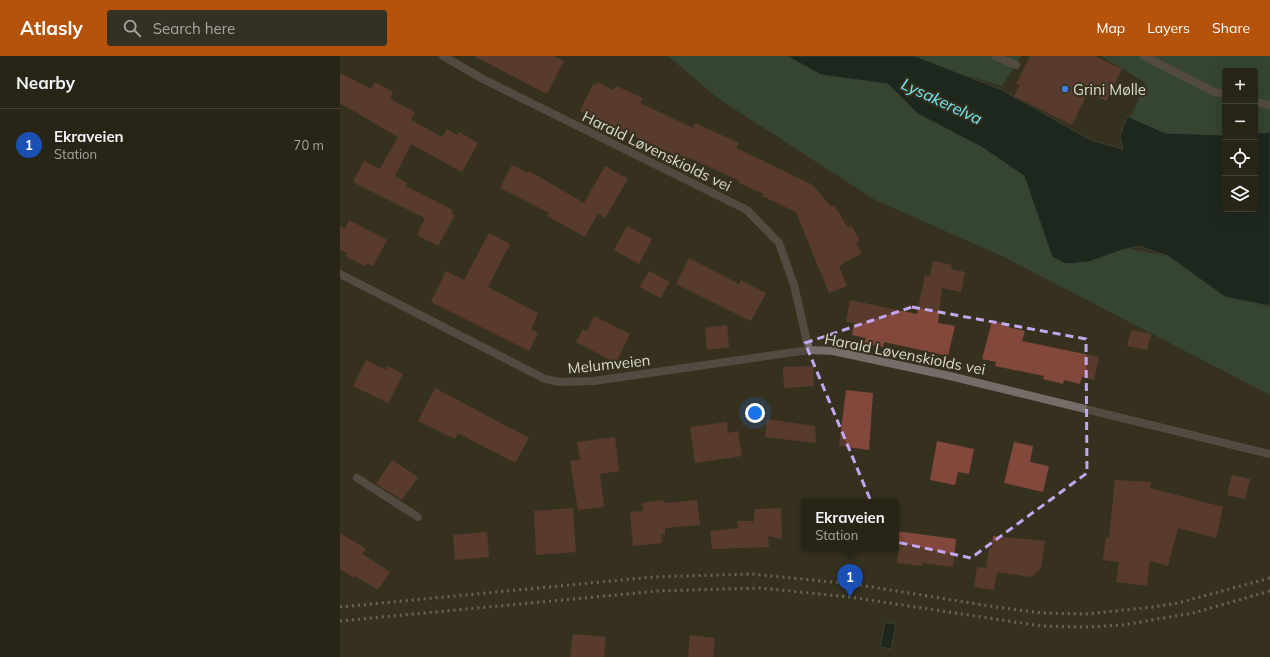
<!DOCTYPE html>
<meta charset="utf-8">
<style>
:root{--surface:#282517;--page:#343124;--text:#f1f3f6;--muted:#a5a5a1;--line:#444236;--accent:#b45309}
body{margin:0;font-family:Mulish,sans-serif;background:var(--page);color:var(--text)}
.controls{position:absolute;right:12px;top:12px;display:grid;overflow:hidden;border-radius:4px;box-shadow:0 4px 16px #0002}
.controls button{width:36px;height:36px;display:grid;place-items:center;padding:0;border:0;border-bottom:1px solid var(--line);background:var(--surface);color:var(--text);font:20px sans-serif}
.you{position:absolute;left:415px;top:357px;width:14px;height:14px;margin:-10px;border:3px solid #fff;border-radius:50%;background:#1a73e8;box-shadow:0 0 0 6px #1a73e833}
.badge{display:grid;place-items:center;width:26px;height:26px;border-radius:50%;background:var(--accent);color:#fff;font-size:13px;font-weight:700}
.pin{position:absolute;translate:-50% -33px;filter:drop-shadow(0 1px 2px #0008)}
.pin::after{content:'';position:absolute;top:21px;width:14px;height:12px;background:inherit;clip-path:polygon(0 0,100% 0,50% 100%)}
.popup{position:absolute;left:461px;top:443px;width:98px;height:52px;box-sizing:border-box;display:grid;place-content:center;border-radius:4px;background:var(--surface);filter:drop-shadow(0 1px 3px #0005);font-size:13px;white-space:nowrap;color:var(--muted)}
.popup b{font-size:15px;color:var(--text)}
.popup::after{content:'';position:absolute;left:50%;top:100%;margin-left:-8px;border:8px solid transparent;border-top-color:var(--surface)}
.list{margin:0;padding:0;list-style:none}
h2{display:flex;justify-content:space-between;align-items:center;height:52px;margin:0;padding:0 16px;font-size:17px}
h2 small{font-size:13px;font-weight:400;color:var(--muted)}
.list li{display:grid;grid-template-columns:26px 1fr auto;gap:12px;align-items:center;box-sizing:border-box;height:72px;padding:0 16px;border-top:1px solid var(--line)}
.list b{display:block;font-size:15px;white-space:nowrap}
.list p{margin:0;font-size:13px;white-space:nowrap;color:var(--muted)}
.list em{font-size:13px;font-style:normal;color:var(--muted)}
.icon{flex:none;width:22px;height:22px;fill:none;stroke:currentColor;stroke-width:2;stroke-linecap:round;stroke-linejoin:round}
.map{position:relative;flex:none;width:930px;height:601px;overflow:hidden}
header{display:flex;align-items:center;gap:24px;box-sizing:border-box;height:56px;padding:0 20px;background:var(--accent);color:#fff}
header strong{font-size:19px}
nav{display:flex;gap:22px;margin-inline-start:auto;font-size:14px}
.search{width:280px;height:36px;background:var(--page);display:flex;align-items:center;gap:10px;box-sizing:border-box;padding:0 14px;border-radius:4px;color:var(--muted);font-size:15px}
main{display:flex}
aside{flex:1;background:var(--surface)}
.map>svg:first-child{display:block}
.green{fill:#335d48}
.water{fill:#011b1d;stroke:#435452}
.building{fill:#82483c}
.lines{fill:none;stroke-linecap:round;stroke-linejoin:round}
.lane{stroke:#766c6a;stroke-width:8}
.street{stroke:#766c6a;stroke-width:8}
.rail{stroke:#a7a396;stroke-width:3;stroke-dasharray:2 4;stroke-linecap:butt}
.marked{fill:none;stroke:#c4a7f1;stroke-width:3;stroke-dasharray:8 5;stroke-linejoin:round}
.shop-dot{fill:#3f7fe0;stroke:#36311f;stroke-width:1.5}
.labels{text-anchor:middle;dominant-baseline:central;stroke-width:4;stroke-linejoin:round;paint-order:stroke}
.poi-label{font-size:15px;fill:#dddacf;stroke:#36311f;text-anchor:start}
.street-label{font-size:15px;fill:#dddacf;stroke:#36311f}
.water-label{font-size:16px;font-style:italic;fill:#70ecf8;stroke:#36311f}
</style>
<header>
<strong>Atlasly</strong>
<div class="search"><svg class="icon" aria-label="search" viewBox="0 0 24 24"><circle cx="10" cy="10" r="6"/><path d="M15 15l6 6"/></svg>Search here</div>
<nav><a>Map</a><a>Layers</a><a>Share</a></nav>
</header>
<main>
<aside>
<h2>Nearby<small></small></h2>
<ul class="list">
<li><span class="badge" style="background:#1a4fb4">1</span><div><b>Ekraveien</b><p>Station</p></div><em>70 m</em></li>
</ul>
</aside>
<div class="map">
<svg width="930" height="601" viewBox="0 0 930 601">
<rect width="100%" height="100%" fill="#36311f"/>
<!-- green -->
<g class="green">
<path d="M328 0H681L662 30 629 20 687 85 726 208 789 193 828 200 885 241 930 251V339L662 200 535 144 379 43Z"/>
<path d="M761 0H930V76L915 77V15H885V79L860 80 825 77 790 62 806 27Z"/>
</g>
<!-- water -->
<g class="water">
<path d="M447 0H575L660 33 751 84 783 93 780 80 787 60 825 77 885 79V153H915V77L930 76V250L885 241 828 200 799 190 779 195 749 206 726 208 712 201 684 120 643 92 578 58 548 28 481 19Z"/>
<path d="M545 566 556 568 551 593 540 591Z"/>
</g>
<!-- building -->
<g class="building">
<path d="M134 0H214L224 5 207 38Z"/>
<path d="M690 0H755L782 13 766 45 748 36 732 69 674 40 680 29 676 28Z"/>
<path d="M0 17 31 33 35 26 53 36 50 43 75 56 71 64 102 81 107 73 117 79 119 76 138 87 122 116 71 88 55 120 67 127 65 130 113 154 111 157 115 159 98 190 77 179 85 162 13 126 24 105 39 113 41 111 58 81 0 47Z"/>
<path d="M257 26 273 34 276 30 303 42 300 47 353 72 355 67 399 87 396 92 473 129 491 151 494 149 508 172 511 169 520 185 516 187 522 197 499 210 507 230 489 237 456 156 422 140 424 138 399 127 400 125 350 102 349 103 340 99 339 101 240 55 253 28 255 29Z"/>
<path d="M172 109 188 117 189 115 244 147 265 110 288 123 265 162 258 157 245 181 207 160 209 157 160 132Z"/>
<path d="M9 164 47 184 33 210 27 207 25 210 5 200 7 197 0 194V170L5 173Z"/>
<path d="M287 170 312 183 299 208 274 194Z"/>
<path d="M149 177 170 188 148 231 198 257 191 273 198 277 189 295 91 246 106 215 124 224Z"/>
<path d="M349 202 399 228 401 224 426 237 411 265 336 228Z"/>
<path d="M593 205 612 209 611 213 625 216 621 236 602 232 598 267 615 270 608 300 544 286 543 291 524 287 526 282 512 279 514 267 506 266 510 244 577 258 585 219 590 220Z"/>
<path d="M309 215 330 226 320 242 300 231Z"/>
<path d="M254 260 290 278 276 307 236 286 243 273 247 275Z"/>
<path d="M652 265 669 268 668 271 685 275 682 285 759 301 754 324 742 321 740 328 724 324 723 328 703 323 704 320 655 310 656 306 642 303Z"/>
<path d="M387 269 389 291 367 294 365 272Z"/>
<path d="M791 274 811 278 807 294 787 290Z"/>
<path d="M26 304 46 314 48 310 63 318 48 347 13 330Z"/>
<path d="M473 310 474 330 444 332 443 311Z"/>
<path d="M95 332 189 382 175 407 118 377 115 383 78 365Z"/>
<path d="M506 334 533 337 529 394 499 390Z"/>
<path d="M427 363 475 370 476 387 425 381Z"/>
<path d="M387 366 388 377 398 375 402 400 355 407 350 371Z"/>
<path d="M275 381 279 415 260 418 264 451 238 454 230 405 240 404 237 386Z"/>
<path d="M597 385 634 393 629 418 618 416 615 429 590 424Z"/>
<path d="M674 386 693 390 690 406 709 410 703 436 664 427Z"/>
<path d="M52 404 78 421 62 444 36 428Z"/>
<path d="M892 419 910 423 905 443 887 439Z"/>
<path d="M775 424 811 426 810 432 883 451 876 482 838 472 828 510 810 505 807 530 776 526 779 506 763 504 766 481 769 482Z"/>
<path d="M323 444 324 447 357 444 360 469 325 472V478H321L322 487 293 490 290 456 303 455 302 447Z"/>
<path d="M233 452 236 496 196 499 194 455Z"/>
<path d="M441 452 442 483 428 480 429 491 372 493 370 475 398 472 397 465H412L413 469 415 453Z"/>
<path d="M556 475 616 483 613 511 582 507V510L557 507 559 491H556Z"/>
<path d="M147 476 149 501 115 504 113 479Z"/>
<path d="M0 477 26 493 22 498 50 516 38 534 15 520 14 522 0 513Z"/>
<path d="M653 480 705 485 701 512 691 521 657 516 654 534 634 531 637 511 646 512 649 492H652Z"/>
<path d="M233 578 266 581 264 601H230Z"/>
<path d="M350 579 375 582 373 601H348Z"/>
</g>
<g class="lines">
<!-- lane -->
<g class="lane">
<path d="M655 0 676 9"/>
<path d="M17 422 78 461"/>
</g>
<!-- street -->
<g class="street">
<path d="M103 0 143 23 407 154 439 187 454 229 469 294 493 295 610 320 930 398"/>
<path d="M804 0 874 36 885 38"/>
<path d="M915 46 930 49"/>
<path d="M0 218 205 323 220 326 254 325 469 294"/>
</g>
<!-- rail -->
<g class="rail">
<path d="M0 551 313 521 411 518 513 528 656 551 702 557 746 558 813 551 838 547 930 522"/>
<path d="M0 565 318 535 420 532 510 541 701 570 747 571 783 569 853 557 930 535"/>
</g>
</g>
<!-- marked area -->
<path d="M0 0H930V601H0ZM572 251 746 283 747 417 631 502 547 484 465 287Z" fill="#36311f" fill-opacity=".55" fill-rule="evenodd"/>
<path class="marked" d="M572 251 746 283 747 417 631 502 547 484 465 287Z"/>
<!-- markers -->
<circle class="shop-dot" cx="725" cy="33" r="4"/>
<g class="labels">
<!-- poi labels -->
<g class="poi-label">
<text x="733" y="33">Grini Mølle</text>
</g>
<!-- street labels -->
<g class="street-label">
<text transform="translate(317 95) rotate(26)">Harald Løvenskiolds vei</text>
<text transform="translate(565 298) rotate(11)">Harald Løvenskiolds vei</text>
<text transform="translate(269 308) rotate(-6)">Melumveien</text>
</g>
<!-- water labels -->
<g class="water-label">
<text transform="translate(602 45) rotate(25)">Lysakerelva</text>
</g>
</g>
</svg>
<div class="controls">
<button>+</button>
<button>−</button>
<button><svg class="icon" aria-label="locate" viewBox="0 0 24 24"><circle cx="12" cy="12" r="6"/><path d="M12 2v4M12 18v4M2 12h4M18 12h4"/></svg></button>
<button><svg class="icon" aria-label="layers" viewBox="0 0 24 24"><path d="M12 4l9 5-9 5-9-5zM3 14l9 5 9-5"/></svg></button>
</div>
<div class="you"></div>
<div class="pin badge" style="left:510px;top:541px;background:#1a4fb4">1</div>
<div class="popup"><b>Ekraveien</b>Station</div>
</div>
</main>
